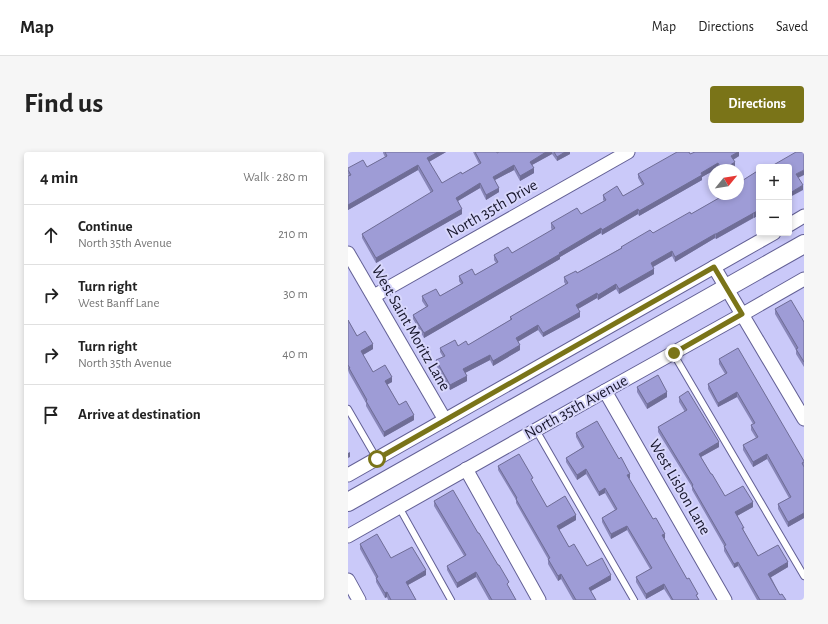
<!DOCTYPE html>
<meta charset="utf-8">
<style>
:root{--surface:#fff;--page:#f6f6f6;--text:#222;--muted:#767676;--line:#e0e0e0;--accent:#7a7418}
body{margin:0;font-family:"Alegreya Sans",sans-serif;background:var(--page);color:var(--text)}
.controls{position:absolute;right:12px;top:12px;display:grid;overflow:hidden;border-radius:4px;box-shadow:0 2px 6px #0003}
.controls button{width:36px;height:36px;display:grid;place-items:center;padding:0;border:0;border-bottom:1px solid var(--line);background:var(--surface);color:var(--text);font:20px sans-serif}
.compass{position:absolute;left:360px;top:12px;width:36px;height:36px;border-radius:50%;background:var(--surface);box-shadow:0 2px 6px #0003;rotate:60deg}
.stop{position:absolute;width:12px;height:12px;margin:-9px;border:3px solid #7a7418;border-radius:50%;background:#fff}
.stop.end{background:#7a7418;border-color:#fff;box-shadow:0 1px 4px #0008}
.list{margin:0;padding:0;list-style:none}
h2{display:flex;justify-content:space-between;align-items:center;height:52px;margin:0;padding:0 16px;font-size:17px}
h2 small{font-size:13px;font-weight:400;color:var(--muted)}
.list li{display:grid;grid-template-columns:26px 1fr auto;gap:12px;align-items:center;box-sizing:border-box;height:60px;padding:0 16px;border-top:1px solid var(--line)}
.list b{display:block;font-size:15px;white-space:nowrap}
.list p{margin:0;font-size:13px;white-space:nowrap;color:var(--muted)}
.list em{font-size:13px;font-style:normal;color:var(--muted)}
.icon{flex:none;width:22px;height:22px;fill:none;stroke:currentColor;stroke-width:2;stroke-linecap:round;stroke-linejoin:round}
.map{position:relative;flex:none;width:456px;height:448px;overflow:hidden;border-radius:4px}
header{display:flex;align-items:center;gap:24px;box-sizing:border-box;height:56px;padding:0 20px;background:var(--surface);border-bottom:1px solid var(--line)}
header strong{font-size:19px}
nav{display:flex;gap:22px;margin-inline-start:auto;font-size:14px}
.intro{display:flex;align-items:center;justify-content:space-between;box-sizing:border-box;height:96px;padding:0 24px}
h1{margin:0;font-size:28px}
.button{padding:10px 18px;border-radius:4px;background:var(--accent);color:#fff;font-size:14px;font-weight:700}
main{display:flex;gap:24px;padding:0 24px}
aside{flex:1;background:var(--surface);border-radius:4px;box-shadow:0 2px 6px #0003}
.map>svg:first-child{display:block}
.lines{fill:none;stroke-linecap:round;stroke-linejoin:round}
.lane-casing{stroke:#636095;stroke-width:8}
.street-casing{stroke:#636095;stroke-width:15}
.secondary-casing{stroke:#636095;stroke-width:20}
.lane{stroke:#fff;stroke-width:6}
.street{stroke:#fff;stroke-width:13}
.secondary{stroke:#fff;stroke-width:18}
.wall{fill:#8886b8}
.shaded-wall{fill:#6f6d96}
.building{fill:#9e9cd6;stroke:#6f6d96}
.route{stroke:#7a7418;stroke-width:5}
.labels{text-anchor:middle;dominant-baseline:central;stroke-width:4;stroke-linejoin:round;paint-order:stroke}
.street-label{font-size:16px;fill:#17162b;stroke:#d8d7fc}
</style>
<header>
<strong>Map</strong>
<nav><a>Map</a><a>Directions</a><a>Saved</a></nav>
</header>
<div class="intro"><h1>Find us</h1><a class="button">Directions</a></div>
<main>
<aside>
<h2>4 min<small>Walk · 280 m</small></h2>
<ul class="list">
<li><svg class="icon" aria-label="ahead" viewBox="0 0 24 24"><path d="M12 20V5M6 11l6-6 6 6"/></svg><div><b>Continue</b><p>North 35th Avenue</p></div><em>210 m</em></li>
<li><svg class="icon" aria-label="right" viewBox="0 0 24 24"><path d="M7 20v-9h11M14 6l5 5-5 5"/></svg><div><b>Turn right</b><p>West Banff Lane</p></div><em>30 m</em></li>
<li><svg class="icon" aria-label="right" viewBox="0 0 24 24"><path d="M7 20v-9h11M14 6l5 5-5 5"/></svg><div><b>Turn right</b><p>North 35th Avenue</p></div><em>40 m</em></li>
<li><svg class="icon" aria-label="arrive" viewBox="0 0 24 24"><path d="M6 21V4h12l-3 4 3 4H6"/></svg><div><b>Arrive at destination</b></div></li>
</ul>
</aside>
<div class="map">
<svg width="456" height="448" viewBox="0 0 456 448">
<rect width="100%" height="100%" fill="#cac9f9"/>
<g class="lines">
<!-- lane casing -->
<g class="lane-casing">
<g id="lane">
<path d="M325 201 456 424"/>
<path d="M0 257 29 307"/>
<path d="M188 278 286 448"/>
<path d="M51 355 103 448"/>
</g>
</g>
<!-- street casing -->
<g class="street-casing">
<g id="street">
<path d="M441 73 456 64"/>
<path d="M0 101 97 268"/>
<path d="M366 115 456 267"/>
<path d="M26 144 280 0"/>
<path d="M257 239 377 448"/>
<path d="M118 317 191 448"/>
<path d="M0 323 426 81"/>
<path d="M0 384 257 239 395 162 456 127"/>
<path d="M0 428 11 448"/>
</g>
</g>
<!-- secondary casing -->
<g class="secondary-casing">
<path id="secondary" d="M0 350 456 92"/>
</g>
<!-- lane -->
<use href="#lane" class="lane"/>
<!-- street -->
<use href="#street" class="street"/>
<!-- secondary -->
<use href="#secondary" class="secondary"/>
</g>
<!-- wall -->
<g class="wall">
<path d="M35 0H98L81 10 94 31 114 22 131 12 125 0H149V1L151 0H222V2L209 9 204 2 184 13 186 21 172 29 166 18 147 28 151 40 138 48 132 36 110 49 114 62 28 111 14 86V82L83 41 70 18 0 58V24H1L0 22V16L19 15 37 5 35 1Z"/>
<path d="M391 0V4L385 8 387 15 382 18H371L370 16 354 25V28L291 64 290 62 254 83 253 81 212 105V107L76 186 65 167V163L78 155 74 149V144H92L113 132 111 129V124L127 123 148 111 146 108V103L164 101 204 78 203 76V71L233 62 256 49 255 48V43L275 44 294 33 290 26V22L342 2Z"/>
<path d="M411 18V63L368 87 367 86 327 110 324 104 305 115 306 122 271 142 268 137 250 148 249 146 230 157 232 165 195 185 190 178 170 189 172 198 145 214 142 208 117 221 119 229 102 238 88 213V208L95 205 92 200V196L120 193 162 168V165L218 133 216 130V125L229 121 273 96V95L305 81 343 62 392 34V30Z"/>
<path d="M427 157 456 170V215L448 202V198L427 162Z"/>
<path d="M0 168 9 184 25 197 15 203 25 220 44 230 39 232 51 253 66 268 36 285 18 254V251L1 221 0 218Z"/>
<path d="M371 207 456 309V366L440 375 430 357V352L441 346 419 307 405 315 395 298V293L408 286 403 278V273L405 272 389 245 370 255 360 237V232L377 222 371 212Z"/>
<path d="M289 235 319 245 299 257 289 240Z"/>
<path d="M331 245 371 295 353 305 363 322 377 344 405 355 389 364 396 379 410 404 440 415 423 425 432 443 438 448H409L390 414 386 416 376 399V394L344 338V335L310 280V275L337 260 331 250Z"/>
<path d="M228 281 282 326 281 327 305 367 317 386 316 387 351 448H323L316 437 298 447 288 430V425L302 417 279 378 263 387 254 370V366L267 358 257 341 251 344 238 322 229 328 218 310V306L234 296 228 285Z"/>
<path d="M150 314 185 331 199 355 228 368 211 378 221 395 239 414 263 428 243 439 248 448H225L213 427 210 429 200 412V407L168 351V348L150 318Z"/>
<path d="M86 349 161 435 168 448H141L128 425 109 436 99 418V414L116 404 86 354Z"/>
<path d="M12 392 78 423 60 433 68 448H40L39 445 37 446 28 430V426L12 397Z"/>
</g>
<!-- shaded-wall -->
<g class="shaded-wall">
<path d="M90 0H98L79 11V6Z"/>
<path d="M198 0H204V2L182 14V10Z"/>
<path d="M217 0H222V2L209 9V5Z"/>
<path d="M390 0H391V4L383 9V4Z"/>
<path d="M387 10V15L382 18H374Z"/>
<path d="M370 11V16L354 25V28L291 64V59L353 21Z"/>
<path d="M70 13V18L0 58V53Z"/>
<path d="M166 13V18L145 29V25Z"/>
<path d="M186 16V21L172 29V24Z"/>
<path d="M456 18V23L448 27V22Z"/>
<path d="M132 31V36L108 50V46Z"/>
<path d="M455 33V38L442 45V41Z"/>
<path d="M151 36V40L138 48V43Z"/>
<path d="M114 57V62L28 111V106Z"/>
<path d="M290 57V62L254 83V78Z"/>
<path d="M411 58V63L406 66V61Z"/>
<path d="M405 61V66L368 87V82Z"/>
<path d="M253 76V81L212 105V107L76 186V181L211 101Z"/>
<path d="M367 82V86L327 110V105Z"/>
<path d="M324 99V104L303 116V111Z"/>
<path d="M306 117V122L271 142V137Z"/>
<path d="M268 132V137L250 148V143Z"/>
<path d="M249 141V146L228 158V153Z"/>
<path d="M232 160V165L195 185V181Z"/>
<path d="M190 173V178L168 191V186Z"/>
<path d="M25 192V197L13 204V199Z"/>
<path d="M172 193V198L145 214V209Z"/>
<path d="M142 203V208L115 222V217Z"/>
<path d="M119 224V229L102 238V233Z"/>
<path d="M44 225V230L37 234V229Z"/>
<path d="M319 240V245L299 257V252Z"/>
<path d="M389 240V245L370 255V251Z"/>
<path d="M66 263V268L36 285V280Z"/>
<path d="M371 290V295L351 306V302Z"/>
<path d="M2 300V305L0 306V301Z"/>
<path d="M419 302V307L405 315V310Z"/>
<path d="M238 317V322L229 328V323Z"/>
<path d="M282 322V326L279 328V323Z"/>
<path d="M257 336V341L251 344V340Z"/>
<path d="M405 350V355L387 365V360Z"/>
<path d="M456 361V366L440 375V370Z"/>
<path d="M228 363V368L209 379V374Z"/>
<path d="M279 374V378L263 387V382Z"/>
<path d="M317 382V386L314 388V383Z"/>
<path d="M390 410V414L386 416V412Z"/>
<path d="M440 410V415L420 427V422Z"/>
<path d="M78 418V423L58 434V430Z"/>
<path d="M128 420V425L109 436V431Z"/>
<path d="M213 422V427L210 429V424Z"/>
<path d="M263 423V428L241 440V436Z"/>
<path d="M316 432V437L298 447V442Z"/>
<path d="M39 440V445L37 446V441Z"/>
</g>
<!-- building -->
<g class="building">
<path d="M37 0H90L79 6 94 31 113 20 114 22 133 11 127 0H149V1L151 0H198L182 10 186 16 172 24 166 13 145 25 151 36 138 43 132 31 108 46 114 57 28 106 14 82 85 39 70 13 0 53V24L3 23 0 18V16L15 8 19 15 39 4Z"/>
<path d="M206 0H217L209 5Z"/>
<path d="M329 0H341L342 2 347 0H390L383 4 387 10 374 18 370 11 353 21 354 23 291 59 290 57 254 78 253 76 211 101 212 102 76 181 65 163 80 154 74 144 88 137 92 144 115 131 111 124 124 117 127 123 150 110 146 103 160 95 164 101 207 76 203 71 229 56 233 62 258 48 255 43 269 34 275 44 296 32 290 22Z"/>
<path d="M448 0H456V18L448 22 455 33 442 41 441 39V15H422Z"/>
<path d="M411 18V58L368 82H367L327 105 324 99 303 111 306 117 271 137 268 132 250 143 249 141 228 153 232 160 195 181 190 173 168 186 172 193 145 209 142 203 115 217 119 224 102 233 88 208 97 204 92 196 107 188 110 194 118 189 120 193 164 167 162 165 220 131 216 125 228 119 229 121 274 96 273 95 302 78 305 81 342 60 343 62 378 42H390V35L394 33 392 30Z"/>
<path d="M443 148 456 170V210L448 197 450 196 427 157Z"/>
<path d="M0 168 9 184 17 179 25 192 13 199 25 220 37 213 44 225 37 229 51 253 58 249 66 263 36 280 18 249 19 248 1 216H2L0 213Z"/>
<path d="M390 196 456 309V310L454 311 456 315V361L440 370 430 352 443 345 419 302 405 310 395 293 410 285 403 273 407 271 389 240 370 251 360 232 379 221 371 207Z"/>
<path d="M310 223 319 240 299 252 289 235Z"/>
<path d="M340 239 371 290 351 302 363 322H364L377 344 395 334 405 350 387 360 396 376H394L410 404 430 393 440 410 420 422 432 443 434 442 438 448H412L390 410 386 412 376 394 378 393 344 334 345 333 310 275 339 258 331 245Z"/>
<path d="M249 269 271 307 273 305 282 322 279 323 305 367 308 366 317 382 314 383 339 427 341 426 350 442 348 443 351 448H325L316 432 298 442 288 425 304 416 279 374 263 382 254 366 269 357 257 336 251 340 238 317 229 323 218 306 236 295 228 281Z"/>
<path d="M171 302 185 326 183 327 199 355 217 344 228 363 209 374 221 395 226 392 239 414 254 406 263 423 241 436 248 448H228L213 422 210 424 200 407 202 406 168 347 169 346 150 314Z"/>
<path d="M105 338 130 381H131L150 413H151L161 430 159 432 168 448H144L128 420 109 431 99 414 118 403 86 349Z"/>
<path d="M29 382 43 406 64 395 78 418 58 430 68 448H43L39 440 37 441 28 426 30 425 12 392Z"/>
</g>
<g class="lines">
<!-- route -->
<path class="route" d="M29 307 366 115 394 162 326 201"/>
</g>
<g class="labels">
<!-- street labels -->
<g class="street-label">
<text transform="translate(144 57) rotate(-30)">North 35th Drive</text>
<text transform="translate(63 176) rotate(60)">West Saint Moritz Lane</text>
<text transform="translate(228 255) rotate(-29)">North 35th Avenue</text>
<text transform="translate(332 335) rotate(60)">West Lisbon Lane</text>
</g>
</g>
</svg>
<div class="controls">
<button>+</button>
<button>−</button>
</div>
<svg class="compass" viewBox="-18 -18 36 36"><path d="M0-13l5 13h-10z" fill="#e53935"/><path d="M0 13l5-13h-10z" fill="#767676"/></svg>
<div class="stop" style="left:29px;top:307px"></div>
<div class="stop end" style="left:326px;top:201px"></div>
</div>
</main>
